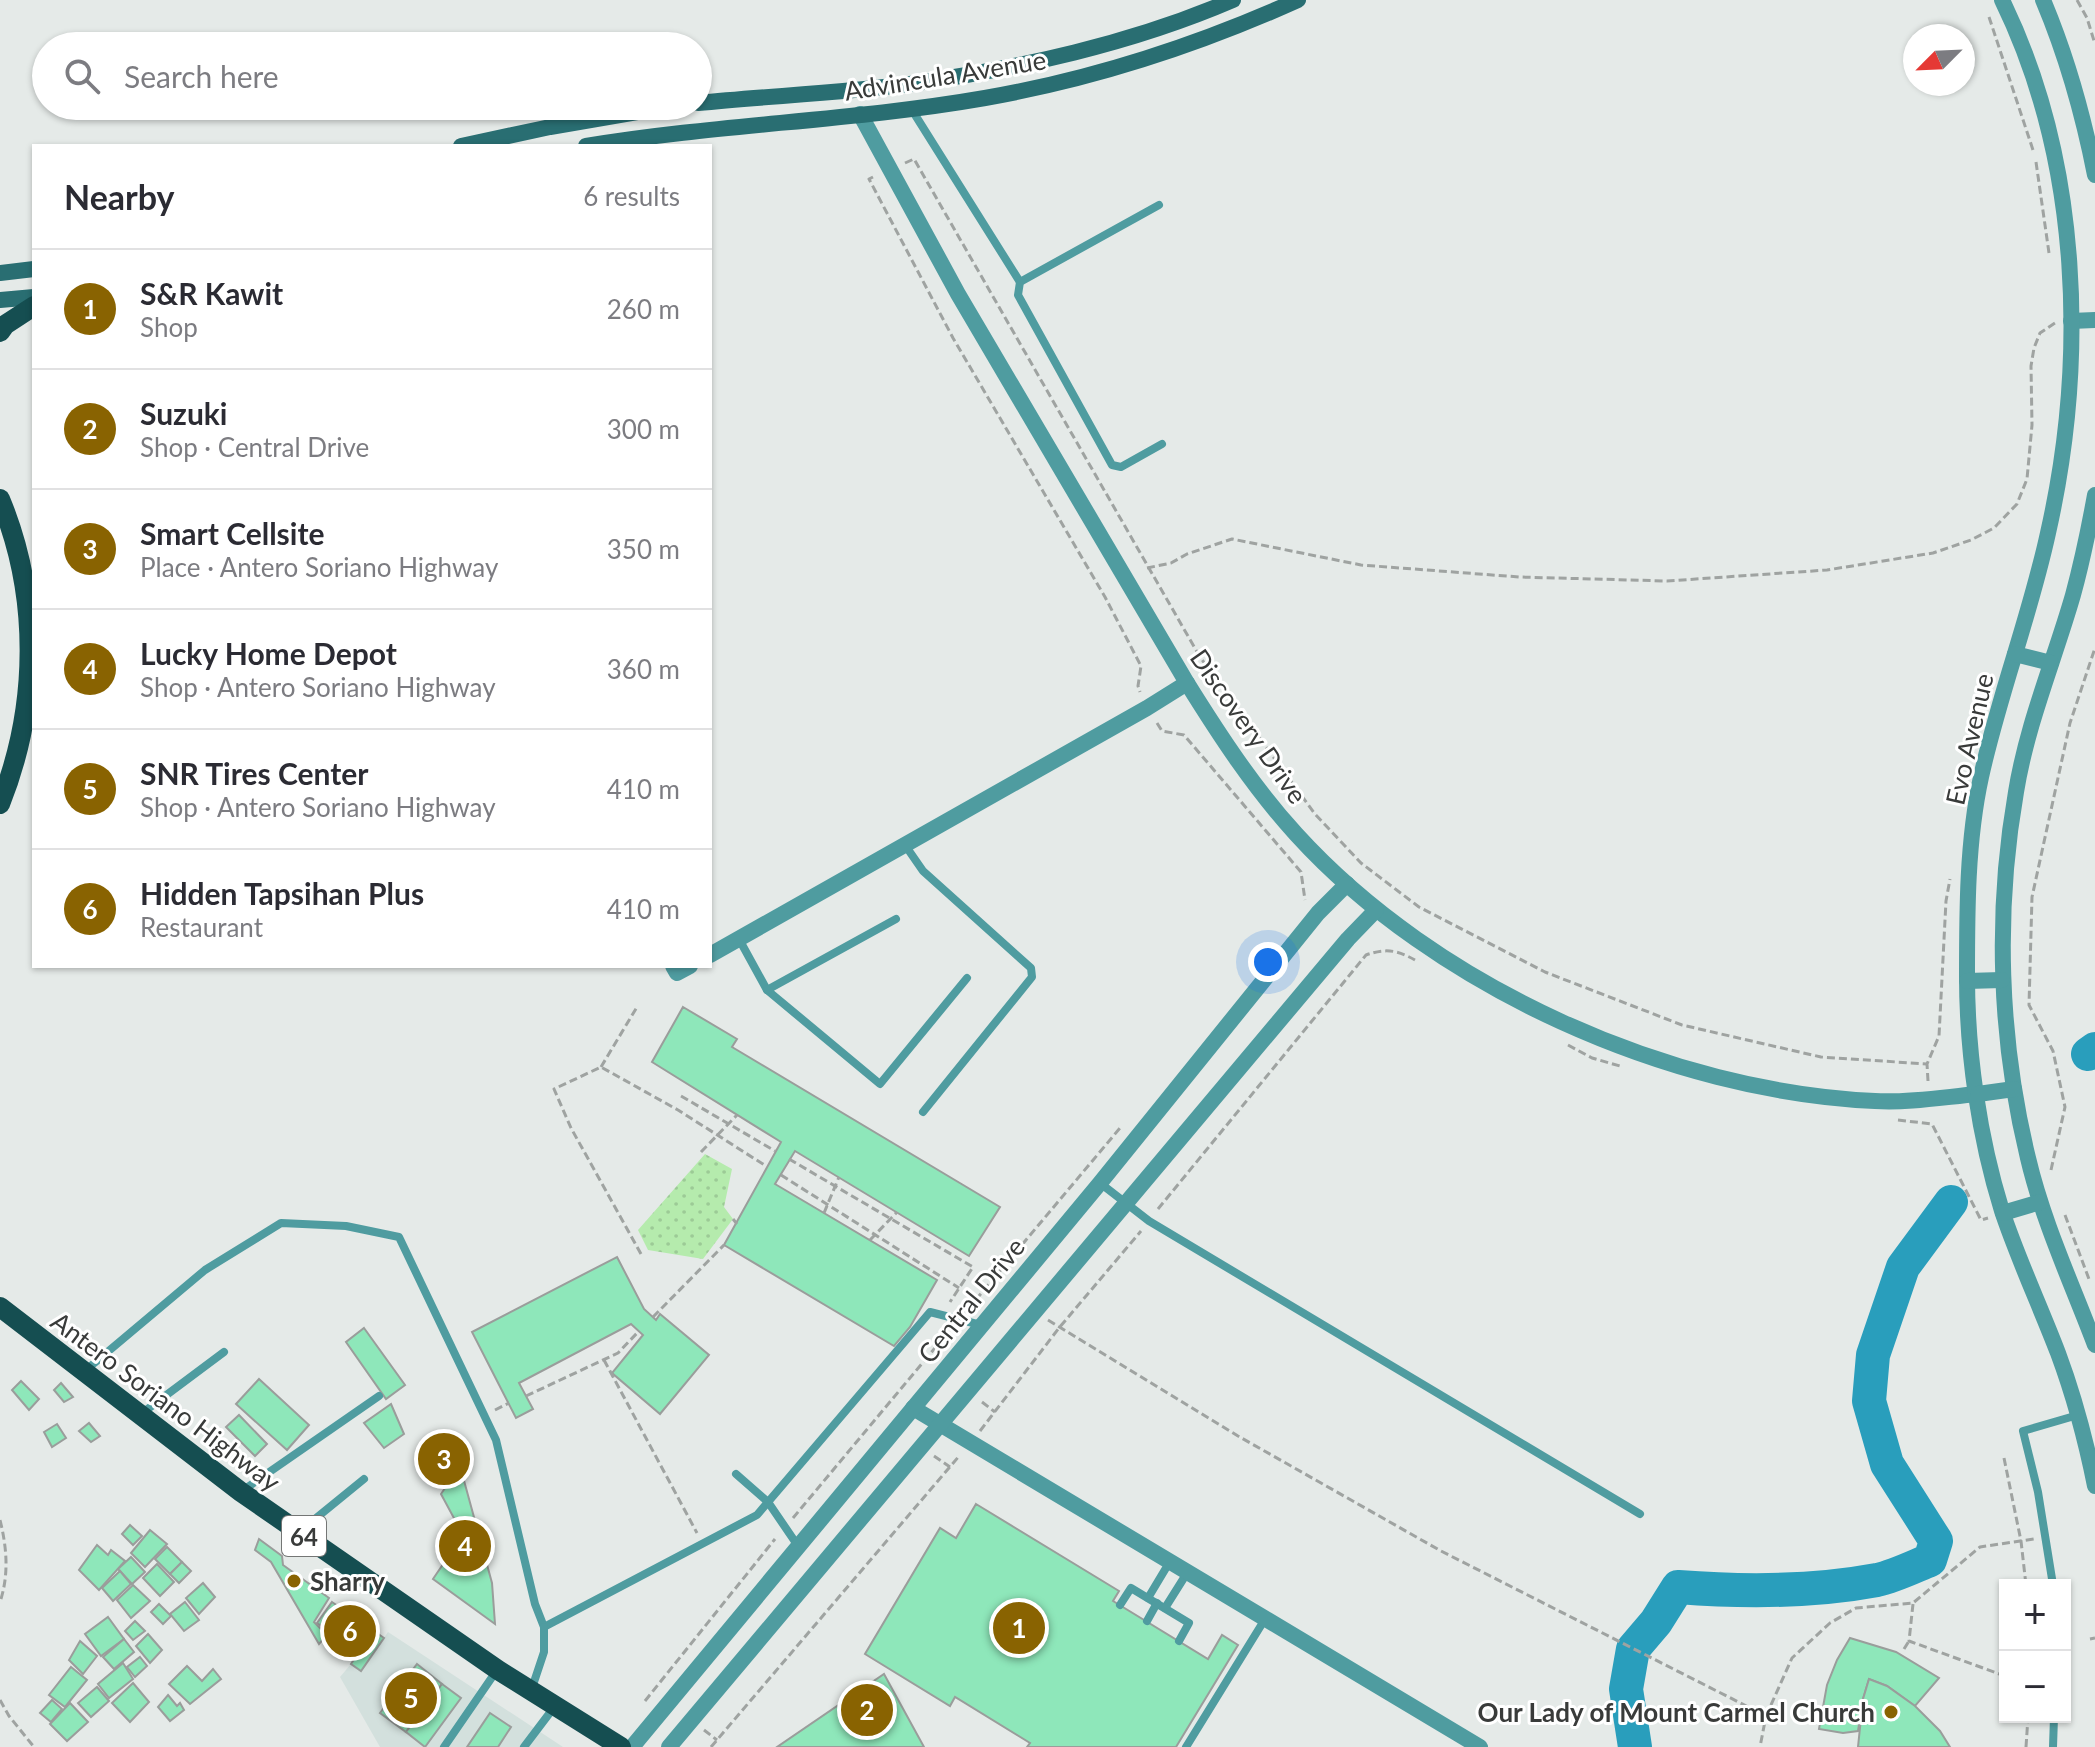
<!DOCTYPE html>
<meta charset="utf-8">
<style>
:root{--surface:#fff;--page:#f2f2f3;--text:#2b2b33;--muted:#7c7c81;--line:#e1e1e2;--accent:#896301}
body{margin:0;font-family:Lato,sans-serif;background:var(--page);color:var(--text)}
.controls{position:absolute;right:24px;bottom:24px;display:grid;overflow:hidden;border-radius:0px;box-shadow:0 2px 6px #0004}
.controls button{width:72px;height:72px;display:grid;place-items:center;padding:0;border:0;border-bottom:2px solid var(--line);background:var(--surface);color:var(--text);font:40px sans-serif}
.compass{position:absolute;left:1903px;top:24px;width:72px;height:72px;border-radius:50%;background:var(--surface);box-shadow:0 2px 6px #0004;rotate:246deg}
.you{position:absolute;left:1268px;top:962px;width:28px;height:28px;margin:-20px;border:6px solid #fff;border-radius:50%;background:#1a73e8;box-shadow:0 0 0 12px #1a73e833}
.badge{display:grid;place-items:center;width:52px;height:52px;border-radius:50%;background:var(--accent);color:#fff;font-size:26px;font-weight:700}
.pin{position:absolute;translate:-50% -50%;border:4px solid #fff;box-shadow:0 2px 8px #0006}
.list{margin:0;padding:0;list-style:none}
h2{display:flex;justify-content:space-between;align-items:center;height:104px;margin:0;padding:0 32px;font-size:34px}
h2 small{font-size:26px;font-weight:400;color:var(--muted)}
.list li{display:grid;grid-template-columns:52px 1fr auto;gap:24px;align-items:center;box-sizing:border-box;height:120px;padding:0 32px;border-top:2px solid var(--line)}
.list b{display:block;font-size:30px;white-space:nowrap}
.list p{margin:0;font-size:26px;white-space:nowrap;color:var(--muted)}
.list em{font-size:26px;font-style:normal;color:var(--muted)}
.icon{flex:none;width:44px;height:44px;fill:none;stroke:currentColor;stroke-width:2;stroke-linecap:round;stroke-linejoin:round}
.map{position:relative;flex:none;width:2095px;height:1747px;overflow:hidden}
.search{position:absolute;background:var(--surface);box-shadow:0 2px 6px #0004;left:32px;top:32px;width:680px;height:88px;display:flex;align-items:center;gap:20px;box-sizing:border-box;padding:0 28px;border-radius:44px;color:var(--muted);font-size:30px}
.panel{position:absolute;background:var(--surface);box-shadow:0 2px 6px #0004;left:32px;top:144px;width:680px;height:824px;border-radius:0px}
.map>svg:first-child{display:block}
.built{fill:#d3e0dd}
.park{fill:url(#park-dots)}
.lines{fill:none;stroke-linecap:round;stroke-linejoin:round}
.river{stroke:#299ebc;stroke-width:34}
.building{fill:#8ee7ba;stroke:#9a9d9b;stroke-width:2}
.path{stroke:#9fa3a1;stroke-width:3;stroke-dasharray:8 4;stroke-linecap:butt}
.service{stroke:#4f9ca0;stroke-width:8}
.minor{stroke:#4f9ca0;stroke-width:16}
.tertiary{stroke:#4f9ca0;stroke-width:16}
.secondary{stroke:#296e72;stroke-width:16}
.primary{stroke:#154e51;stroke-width:20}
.poi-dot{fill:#896301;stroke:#fff;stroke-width:3}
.labels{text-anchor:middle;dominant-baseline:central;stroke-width:6;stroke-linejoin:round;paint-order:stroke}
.shield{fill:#fff;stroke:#747675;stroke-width:2}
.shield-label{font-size:24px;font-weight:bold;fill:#393b3a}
.street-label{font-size:26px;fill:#393b3a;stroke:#fff}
.poi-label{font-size:26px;font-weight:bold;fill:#393b3a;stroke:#fff;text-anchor:start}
</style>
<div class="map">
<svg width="2095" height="1747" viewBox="0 0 2095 1747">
<defs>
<pattern id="park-dots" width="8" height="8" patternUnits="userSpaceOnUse" patternTransform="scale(2)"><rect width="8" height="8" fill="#b5ebad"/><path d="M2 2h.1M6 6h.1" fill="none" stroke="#9cca96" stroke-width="1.8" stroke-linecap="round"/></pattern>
</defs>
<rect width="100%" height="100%" fill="#e5eae8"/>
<!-- built -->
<path class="built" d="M388 1632 563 1747H380L340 1677 351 1664 361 1671Z"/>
<!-- park -->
<path class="park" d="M705 1154 732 1169 724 1207 733 1219 703 1259 648 1250 638 1230Z"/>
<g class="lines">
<!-- river -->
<g class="river">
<path d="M2088 1054 2095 1049"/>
<path d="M1635 1747 1626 1689 1633 1649 1656 1622 1678 1587C1743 1592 1813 1592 1877 1580 1895 1576 1913 1567 1930 1560L1936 1541 1887 1464 1869 1401 1873 1355 1903 1267 1951 1202"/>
</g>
</g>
<!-- building -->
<g class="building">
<path d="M683 1007 737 1039 732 1047 1000 1207 969 1256 795 1151 775 1184 937 1280 910 1327 894 1346 724 1245 781 1142 652 1062Z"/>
<path d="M617 1257 644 1309 656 1320 660 1314 709 1355 660 1414 612 1373 643 1335 631 1324 519 1383 533 1409 516 1418 472 1332Z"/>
<path d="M364 1328 405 1385 386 1399 346 1342Z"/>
<path d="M259 1379 309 1425 287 1450 236 1404Z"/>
<path d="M21 1381 39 1399 29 1410 12 1390Z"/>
<path d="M61 1383 73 1397 64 1402 54 1390Z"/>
<path d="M391 1404 404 1434 384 1448 364 1423Z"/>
<path d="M239 1415 267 1444 255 1456 226 1427Z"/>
<path d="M89 1423 100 1436 91 1442 79 1431Z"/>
<path d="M57 1424 66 1438 52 1447 44 1432Z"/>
<path d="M436 1441 464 1459 453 1476 425 1458Z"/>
<path d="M460 1466 492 1583 495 1624 433 1579 452 1551 446 1541 455 1520 441 1494Z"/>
<path d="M976 1504 1119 1591 1113 1601 1208 1659 1222 1635 1238 1645 1176 1747H1027L1030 1743 955 1697 950 1706 865 1654 940 1528 956 1538Z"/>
<path d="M130 1525 142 1536 133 1545 122 1534Z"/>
<path d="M150 1530 167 1544 145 1567 131 1553Z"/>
<path d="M259 1539 282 1556 283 1565 329 1598 314 1622 327 1635 319 1644 271 1562 255 1550Z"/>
<path d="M97 1545 108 1555 111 1550 125 1561 99 1590 79 1570Z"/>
<path d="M167 1547 182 1562 170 1574 155 1559Z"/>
<path d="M131 1557 145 1572 132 1584 118 1569Z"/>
<path d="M182 1562 191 1571 179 1583 170 1574Z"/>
<path d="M157 1564 174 1582 160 1596 143 1578Z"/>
<path d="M120 1571 131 1584 113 1601 102 1588Z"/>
<path d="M203 1583 215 1597 199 1614 186 1598Z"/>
<path d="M133 1585 150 1601 131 1618 117 1600Z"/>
<path d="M185 1602 199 1620 184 1631 170 1614Z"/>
<path d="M332 1602 384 1638 361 1671 351 1664 359 1652 317 1623Z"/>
<path d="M159 1604 171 1616 163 1624 151 1612Z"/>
<path d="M108 1617 124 1639 101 1656 85 1634Z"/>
<path d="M135 1621 145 1631 133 1640 125 1631Z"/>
<path d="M148 1634 162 1650 150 1663 136 1646Z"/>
<path d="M1850 1638 1896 1652 1939 1678 1915 1706 1887 1686 1869 1679 1863 1699 1858 1731 1843 1733 1819 1729 1827 1685 1837 1660Z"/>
<path d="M124 1639 134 1652 114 1669 103 1657Z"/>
<path d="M80 1641 97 1656 83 1674 69 1660Z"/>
<path d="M140 1657 147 1666 135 1677 127 1667Z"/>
<path d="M123 1663 133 1679 109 1698 98 1684Z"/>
<path d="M417 1664 442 1684 406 1732 380 1713Z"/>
<path d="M187 1666 202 1681 213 1669 221 1679 190 1704 169 1684Z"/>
<path d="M71 1667 87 1680 65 1707 49 1695Z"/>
<path d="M884 1674 924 1747H777Z"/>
<path d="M1869 1679 1887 1686 1915 1706 1940 1731 1950 1747H1858L1863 1699Z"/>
<path d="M133 1683 149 1702 130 1722 112 1703Z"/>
<path d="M442 1684 461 1698 425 1747 406 1732Z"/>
<path d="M97 1687 109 1701 91 1717 78 1703Z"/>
<path d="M168 1695 177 1706 180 1703 184 1710 170 1721 158 1707Z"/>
<path d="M52 1700 62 1709 51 1722 40 1713Z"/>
<path d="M70 1703 88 1722 67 1741 50 1724Z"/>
<path d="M490 1713 511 1727 498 1747H467Z"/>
</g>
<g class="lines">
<!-- path -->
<g class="path">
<path d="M2077 0 2087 18 2095 44"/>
<path d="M1989 17 2033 150"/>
<path d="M2036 162 2049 253"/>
<path d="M905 163 914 159 1200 657 1315 814 1361 863 1419 907 1545 972 1682 1025 1821 1057 1927 1064"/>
<path d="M873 177 869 179 953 338 1105 597 1141 666 1138 686 1140 692"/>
<path d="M1147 568 1171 563 1187 554 1232 539 1361 565 1519 577 1667 581 1827 570 1933 553 1971 540 1994 528 2017 504 2027 479 2032 425 2031 366 2034 348 2040 333 2055 323"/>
<path d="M1157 723 1162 731 1184 735 1301 872 1305 900"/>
<path d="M1568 1045 1592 1058 1620 1066"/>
<path d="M601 1067 637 1007"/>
<path d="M1928 1081 1927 1064 1939 1036 1946 901 1950 879"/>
<path d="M681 1096 775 1151"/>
<path d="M1898 1120 1932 1124 1981 1220 1988 1218"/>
<path d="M701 1152 737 1115"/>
<path d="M789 1159 973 1267 950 1302"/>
<path d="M2051 1170 2065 1107 2053 1051 2029 1005 2032 897 2070 723 2095 648"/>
<path d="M781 1175 959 1288"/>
<path d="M1158 1209 1366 955C1386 948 1397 950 1415 960"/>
<path d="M824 1213 839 1177"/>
<path d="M2065 1215 2089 1279"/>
<path d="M733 1219 737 1224"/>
<path d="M870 1240 897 1212"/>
<path d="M641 1254 571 1128 554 1089 601 1067 678 1110 766 1166"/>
<path d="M968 1309 1120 1128"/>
<path d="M653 1317 724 1245"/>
<path d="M1048 1320 1238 1436 1441 1551 1766 1716 1760 1747"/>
<path d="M604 1360 697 1533"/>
<path d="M526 1396 618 1353 639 1331"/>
<path d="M982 1402 995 1412"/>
<path d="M495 1410 509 1403"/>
<path d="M980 1431 1059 1328 1141 1231"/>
<path d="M934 1456 950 1467"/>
<path d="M2004 1458 2021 1541 2026 1585"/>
<path d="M793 1518 950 1330"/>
<path d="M0 1520C7 1548 9 1575 0 1602"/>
<path d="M1913 1604 1909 1641 2005 1676"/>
<path d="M2090 1639 2095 1638"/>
<path d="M1904 1649 1909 1641"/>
<path d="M0 1700 9 1716 34 1747"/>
<path d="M645 1701 775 1539"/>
<path d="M1766 1716 1792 1658 1830 1623 1856 1608 1913 1603 1980 1547 2034 1539"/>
<path d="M704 1730 717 1740"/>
<path d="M711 1747 960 1455"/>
<path d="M2026 1747 2028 1717"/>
</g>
<!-- service -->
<g class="service">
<path d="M912 110 1020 282"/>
<path d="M1159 205 1020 282 1018 295 1112 465 1121 467 1162 444"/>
<path d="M905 845 923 871 1031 968 1032 977 923 1112"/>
<path d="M739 939 767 990 880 1084 967 978"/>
<path d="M767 990 896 919"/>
<path d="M1100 1183 1149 1221 1640 1514"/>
<path d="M86 1370 205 1270 281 1223 346 1226 399 1237 496 1440 535 1604 544 1627 757 1515 930 1312 981 1325"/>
<path d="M141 1414 224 1352"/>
<path d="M736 1474 768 1502 798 1546"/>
<path d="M242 1491 379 1396"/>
<path d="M299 1532 364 1479"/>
<path d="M2053 1585 2038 1492 2023 1431 2078 1415"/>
<path d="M1148 1598 1169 1563"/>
<path d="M1120 1605 1131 1588 1189 1623 1179 1641"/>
<path d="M1165 1608 1187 1573"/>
<path d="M1147 1621 1157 1603"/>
<path d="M532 1688 544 1652V1627"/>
<path d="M444 1747 497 1670"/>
<path d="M524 1747 555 1706"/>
<path d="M1186 1747 1265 1619"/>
<path d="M2053 1747 2054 1717"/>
</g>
<!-- minor -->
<g class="minor">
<path d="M860 114 958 294 1187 683C1220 736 1254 788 1296 834 1435 987 1670 1092 1875 1101 1909 1103 1944 1097 1978 1094"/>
<path d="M2071 321 2095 320"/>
<path d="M710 955 1147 708 1187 683"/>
<path d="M673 966 677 973 690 966"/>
<path d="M913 1408 1480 1747"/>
<path d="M632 1747 1100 1183 1318 913 1347 884"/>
<path d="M669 1747 1348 939 1376 910"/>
</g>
<!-- tertiary -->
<g class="tertiary">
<path d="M2002 0C2081 162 2087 360 2048 533 2030 616 1999 695 1981 777 1967 841 1967 911 1967 976 1967 1053 1979 1137 2002 1211 2018 1259 2040 1306 2058 1353 2074 1396 2086 1441 2095 1486"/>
<path d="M2043 0C2067 57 2083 114 2095 175"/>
<path d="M2095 495C2089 528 2082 562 2073 595 2054 661 2027 724 2016 792 1995 912 1999 1039 2028 1158 2043 1222 2072 1284 2095 1345"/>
<path d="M2015 654 2051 663"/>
<path d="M1967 981 2002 980"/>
<path d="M1978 1094 2014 1089"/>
<path d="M2003 1213 2040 1202"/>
</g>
<!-- secondary -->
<g class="secondary">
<path d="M698 103C769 96 840 93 910 84 1020 68 1131 44 1233 0"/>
<path d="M461 146 550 127 672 106"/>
<path d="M586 146C719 124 853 121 985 98 1094 79 1198 45 1298 0"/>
<path d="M0 273 34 269"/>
<path d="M0 300 34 297"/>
</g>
<!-- primary -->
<g class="primary">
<path d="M0 332 5 325 34 306"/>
<path d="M0 499C40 595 39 707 0 804"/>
<path d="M0 1307 241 1492 498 1670 621 1747"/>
</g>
</g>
<!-- markers -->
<g class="poi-dot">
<circle cx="294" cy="1581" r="8"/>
<circle cx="1891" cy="1712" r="8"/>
</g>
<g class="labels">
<!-- shield labels -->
<rect class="shield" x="282" y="1516" width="44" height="40" rx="6"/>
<g class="shield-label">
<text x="304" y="1536">64</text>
</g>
<!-- street labels -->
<g class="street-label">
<text transform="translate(945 75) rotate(-9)">Advincula Avenue</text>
<text transform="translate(1249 726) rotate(55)">Discovery Drive</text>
<text transform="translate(1969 739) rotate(-77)">Evo Avenue</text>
<text transform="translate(971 1300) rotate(-51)">Central Drive</text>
<text transform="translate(166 1401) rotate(37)">Antero Soriano Highway</text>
</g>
<!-- poi labels -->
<g class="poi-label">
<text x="310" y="1581">Sharry</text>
<text x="1875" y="1712" text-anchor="end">Our Lady of Mount Carmel Church</text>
</g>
</g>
</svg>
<div class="controls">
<button>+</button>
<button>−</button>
</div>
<svg class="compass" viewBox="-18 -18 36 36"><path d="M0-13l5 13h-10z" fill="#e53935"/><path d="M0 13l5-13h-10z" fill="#7c7c81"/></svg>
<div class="you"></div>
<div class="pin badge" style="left:1019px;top:1628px">1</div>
<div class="pin badge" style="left:867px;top:1710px">2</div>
<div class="pin badge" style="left:444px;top:1459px">3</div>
<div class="pin badge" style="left:465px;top:1546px">4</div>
<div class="pin badge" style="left:411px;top:1698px">5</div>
<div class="pin badge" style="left:350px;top:1631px">6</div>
<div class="search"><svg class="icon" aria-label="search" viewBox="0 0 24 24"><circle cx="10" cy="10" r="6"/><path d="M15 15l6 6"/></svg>Search here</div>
<section class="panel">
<h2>Nearby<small>6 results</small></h2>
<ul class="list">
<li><span class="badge">1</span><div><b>S&amp;R Kawit</b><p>Shop</p></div><em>260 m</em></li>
<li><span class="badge">2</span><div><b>Suzuki</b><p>Shop · Central Drive</p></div><em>300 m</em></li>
<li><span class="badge">3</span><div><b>Smart Cellsite</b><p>Place · Antero Soriano Highway</p></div><em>350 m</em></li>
<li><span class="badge">4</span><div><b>Lucky Home Depot</b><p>Shop · Antero Soriano Highway</p></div><em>360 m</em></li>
<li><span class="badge">5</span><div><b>SNR Tires Center</b><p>Shop · Antero Soriano Highway</p></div><em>410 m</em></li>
<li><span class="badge">6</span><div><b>Hidden Tapsihan Plus</b><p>Restaurant</p></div><em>410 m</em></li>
</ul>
</section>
</div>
